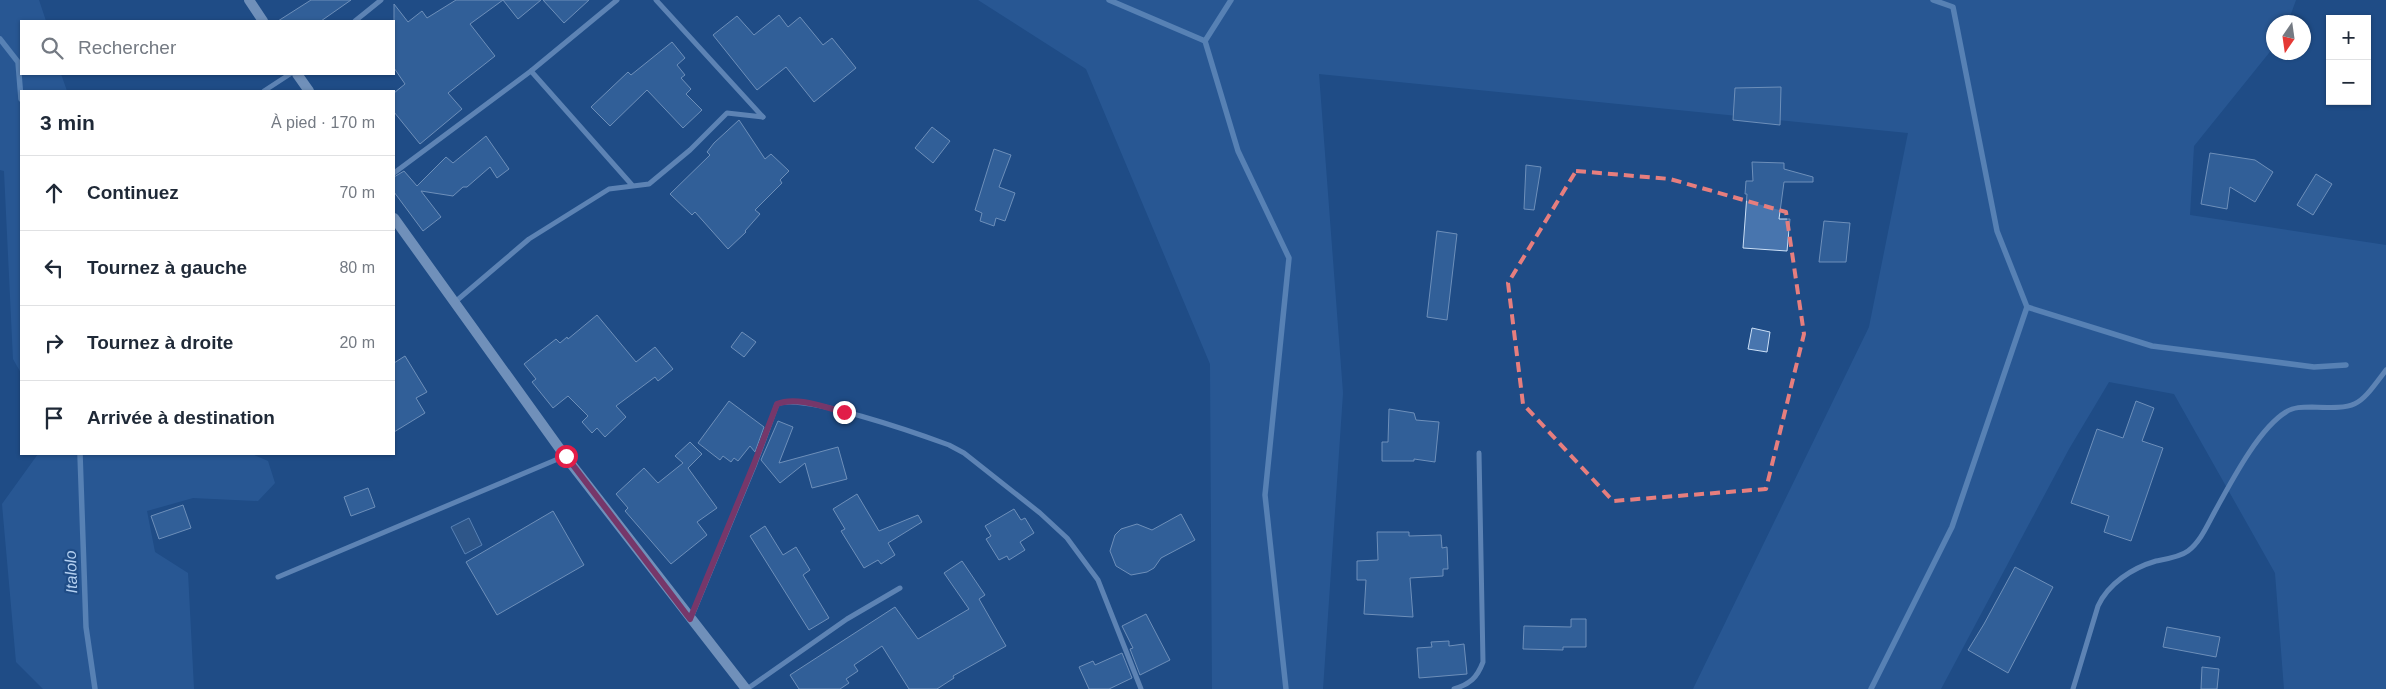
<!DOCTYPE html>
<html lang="fr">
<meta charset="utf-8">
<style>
:root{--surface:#fff;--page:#f6f6f7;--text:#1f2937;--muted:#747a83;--line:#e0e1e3}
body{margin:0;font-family:Arial,sans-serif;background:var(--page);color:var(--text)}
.controls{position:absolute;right:15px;top:15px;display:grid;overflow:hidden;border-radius:0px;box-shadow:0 1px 4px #0004}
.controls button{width:45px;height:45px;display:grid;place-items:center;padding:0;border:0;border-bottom:1px solid var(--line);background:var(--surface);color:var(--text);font:25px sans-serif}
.compass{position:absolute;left:2266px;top:15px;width:45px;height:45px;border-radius:50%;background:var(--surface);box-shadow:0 1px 4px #0004;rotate:193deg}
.stop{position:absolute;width:15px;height:15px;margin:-11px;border:4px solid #e11d48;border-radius:50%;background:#fff}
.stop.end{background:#e11d48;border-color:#fff;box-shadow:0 1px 5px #0008}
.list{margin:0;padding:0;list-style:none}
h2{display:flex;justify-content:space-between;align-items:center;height:65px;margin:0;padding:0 20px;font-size:21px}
h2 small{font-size:16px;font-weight:400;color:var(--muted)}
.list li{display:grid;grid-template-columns:32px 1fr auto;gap:15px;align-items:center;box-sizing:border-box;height:75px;padding:0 20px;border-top:1px solid var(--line)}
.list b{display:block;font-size:19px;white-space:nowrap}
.list em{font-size:16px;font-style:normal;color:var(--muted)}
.icon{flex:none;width:28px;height:28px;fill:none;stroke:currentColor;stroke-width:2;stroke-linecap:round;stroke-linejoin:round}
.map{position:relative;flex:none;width:2386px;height:689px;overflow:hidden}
.search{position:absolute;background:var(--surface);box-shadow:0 1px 4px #0004;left:20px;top:20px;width:375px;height:55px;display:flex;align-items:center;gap:12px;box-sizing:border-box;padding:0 18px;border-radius:0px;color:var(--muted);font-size:19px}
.panel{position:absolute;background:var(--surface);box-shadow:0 1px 4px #0004;left:20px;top:90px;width:375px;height:365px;border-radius:0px}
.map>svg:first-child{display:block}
.green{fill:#3365a3}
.water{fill:#42628c;stroke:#9bc0eb}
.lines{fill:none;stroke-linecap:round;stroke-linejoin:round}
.stream{stroke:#9bc0eb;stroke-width:5.5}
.building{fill:#4875ae;stroke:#cce0f7}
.street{stroke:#a8c6ea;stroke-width:5}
.secondary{stroke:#d3e3f8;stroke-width:10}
.route{stroke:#e11d48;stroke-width:6}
.marked{fill:none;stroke:#e67e7e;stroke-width:4;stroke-dasharray:10 6;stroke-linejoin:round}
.labels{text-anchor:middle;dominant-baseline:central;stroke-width:4.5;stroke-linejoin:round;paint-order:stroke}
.water-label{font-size:16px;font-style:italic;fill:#b4d0f1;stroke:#1f4c86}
</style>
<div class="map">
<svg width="2386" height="689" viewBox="0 0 2386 689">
<rect width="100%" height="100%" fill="#1f4c86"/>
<!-- green -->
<g class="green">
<path d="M0 0H39L46 21H21V74H61L67 91H21V373L13 359 4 171 0 170Z"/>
<path d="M978 0H2296L2288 22H2274L2273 48 2194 146 2190 215 2386 245V689H2284L2275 573 2174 394 2109 382 2069 449 1941 689H1693L1869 327 1908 133 1319 74 1343 393 1323 689H1212L1210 364 1086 69Z"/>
<path d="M38 454H252L268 461 275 483 258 501 193 498 147 511 155 552 188 573 194 689H43L16 662 2 504Z"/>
</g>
<!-- water -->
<path class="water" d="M469 518 482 545 465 554 451 527Z"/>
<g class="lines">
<!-- stream -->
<g class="stream">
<path d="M1109 0 1205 41 1231 0"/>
<path d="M1933 0 1953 7 1997 231 2027 307 2152 346 2314 367 2346 365"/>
<path d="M0 39 18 62 21 99"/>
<path d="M1205 41 1238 151 1289 258 1265 495 1286 689"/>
<path d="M80 454 86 627 95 689"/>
<path d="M1871 689 1952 527 2027 307"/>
</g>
</g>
<!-- building -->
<g class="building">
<path d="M311 0H351L321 21H278Z"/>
<path d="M456 0H541L518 19 503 0 470 24 495 56 448 93 462 109 420 144 394 112V93L405 84 394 68V4L408 22 422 11 427 18Z"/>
<path d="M543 0H589L564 23Z"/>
<path d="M779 15 788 27 800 17 823 45 832 38 856 68 814 102 786 67 757 90 713 35 737 16 754 35Z"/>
<path d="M672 42 685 58 677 65 685 75 681 78 691 89 686 94 702 110 683 128 647 90 610 126 591 107 628 72 631 75Z"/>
<path d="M1781 87 1780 125 1733 120 1735 88Z"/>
<path d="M739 120 765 159 771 154 789 171 780 180 782 183 755 210 760 214 745 231 746 232 728 249 695 212 692 215 670 194 710 155 707 152 714 143Z"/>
<path d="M932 127 950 141 933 163 915 148Z"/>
<path d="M486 136 509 169 497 178 490 167 467 187H463L453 196 421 191 441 217 423 231 394 192V177L404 171 417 186 446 157 453 163Z"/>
<path d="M994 149 1011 155 999 187 1015 193 1005 221 996 218 994 226 980 221 982 213 975 210Z"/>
<path d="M2210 153 2255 160 2273 172 2255 202 2230 187 2227 209 2201 204Z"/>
<path d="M1752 162 1784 163V169L1813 177V182H1784L1779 219H1790L1787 251 1743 248 1747 194H1745L1746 181H1753Z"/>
<path d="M1526 165 1541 167 1534 210 1524 209Z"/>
<path d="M2316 174 2332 184 2313 215 2297 205Z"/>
<path d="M1824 221 1850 223 1846 262H1819Z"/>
<path d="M1437 231 1457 234 1447 320 1427 317Z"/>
<path d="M597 315 636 362 655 347 673 369 658 381 655 377 616 406 626 417 605 437 597 428 592 433 582 422 588 416 568 396 553 408 532 382 536 379 524 364 556 339 560 343 567 337 568 339Z"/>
<path d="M1752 328 1770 332 1767 352 1748 349Z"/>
<path d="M742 332 756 342 744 357 731 347Z"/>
<path d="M405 356 427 392 416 398 425 413 394 432V363Z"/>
<path d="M729 401 764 427 755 452 750 446 738 461 734 458 731 462 723 456 720 460 698 443Z"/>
<path d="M2136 401 2154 408 2142 441 2163 448 2131 541 2104 532 2109 516 2071 503 2097 429 2123 438Z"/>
<path d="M1389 409 1414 413 1416 420 1439 422 1435 462 1414 459V461H1382V442H1388Z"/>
<path d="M778 421 793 427 779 463 838 447 847 479 812 488 805 463 780 483 761 460Z"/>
<path d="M690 442 702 454 688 468 717 508 697 522 707 535 671 564 625 511 628 508 616 494 644 468 658 483 683 463 675 456Z"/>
<path d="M368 488 375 507 351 516 344 497Z"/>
<path d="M857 494 879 531 918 515 922 522 888 543 895 555 881 564 878 560 864 568 841 531 845 529 833 509Z"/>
<path d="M183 505 191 528 159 539 151 516Z"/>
<path d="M1014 509 1021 520 1025 518 1034 533 1020 542 1025 550 1009 560 1007 556 999 560 986 539 991 536 985 526Z"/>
<path d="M553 511 584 565 497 615 466 562Z"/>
<path d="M1181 514 1195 540 1161 558 1154 568 1147 572 1131 575 1116 566 1110 551 1115 535 1121 529 1137 524 1152 530Z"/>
<path d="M765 526 783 555 796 547 810 570 803 575 829 618 809 630 750 536Z"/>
<path d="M1377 532H1409V536L1441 535 1442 548 1447 547 1448 569H1443V576L1410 578 1413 617 1364 614 1366 580H1357V561L1378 560Z"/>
<path d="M962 561 985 595 979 599 1006 646 953 676 954 678 937 689H909L882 646 854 665 858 671 846 679 849 683 840 689H799L790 675 895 607 918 639 969 609 944 573Z"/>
<path d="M2015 567 2053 587 2008 673 1968 650 1984 624Z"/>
<path d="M1146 614 1170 660 1140 675 1130 649 1133 648 1122 626Z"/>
<path d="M1571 619H1586V647H1563V650L1523 649 1524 626 1571 627Z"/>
<path d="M2167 627 2220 637 2216 657 2163 647Z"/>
<path d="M1449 641V646L1464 644 1467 674 1419 678 1417 648 1432 647 1431 642Z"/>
<path d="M1122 653 1132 678 1109 689H1089L1079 667 1093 661 1095 665Z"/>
<path d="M2202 667 2219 669 2217 689H2201Z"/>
</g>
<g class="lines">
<!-- street -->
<g class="street">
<path d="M656 0 763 117"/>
<path d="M355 21 381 0"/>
<path d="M531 71 632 185"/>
<path d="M264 91 290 74"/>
<path d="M394 173 531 71 617 0"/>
<path d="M455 302 529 239 609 189 649 184 690 150 727 113 763 117"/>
<path d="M278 577 565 456"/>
<path d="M691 618 755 464 777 404C803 393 919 434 949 445L964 453 1040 513 1067 538 1098 580 1141 689"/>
<path d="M747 689 847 619 900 588"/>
<path d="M1454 689C1470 684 1477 678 1483 662L1479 453"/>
<path d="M2073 689 2098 606C2108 584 2132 568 2156 561 2166 559 2180 557 2188 551 2200 542 2207 526 2214 513 2230 484 2258 429 2286 412 2293 407 2303 407 2312 407 2359 409 2358 407 2386 370"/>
</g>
<!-- secondary -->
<g class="secondary">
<path d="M249 0 263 21"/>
<path d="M297 74 309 91"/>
<path d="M394 218 565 456 746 689"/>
</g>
</g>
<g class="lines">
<!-- route -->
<path class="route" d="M566 456 690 619 754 464 777 404C796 396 824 407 844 412"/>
</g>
<!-- marked area -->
<path d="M0 0H2386V689H0ZM1576 171 1670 179 1786 212 1804 334 1766 489 1613 501 1523 404 1508 283Z" fill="#1f4c86" fill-opacity=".55" fill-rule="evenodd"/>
<path class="marked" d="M1576 171 1670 179 1786 212 1804 334 1766 489 1613 501 1523 404 1508 283Z"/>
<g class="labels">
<!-- water labels -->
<g class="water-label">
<text transform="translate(71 572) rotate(-92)">Italolo</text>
</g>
</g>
</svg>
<div class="controls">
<button>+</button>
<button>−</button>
</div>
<svg class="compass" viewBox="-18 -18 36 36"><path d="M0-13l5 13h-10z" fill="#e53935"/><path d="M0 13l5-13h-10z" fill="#747a83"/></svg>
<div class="stop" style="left:566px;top:456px"></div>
<div class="stop end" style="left:844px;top:412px"></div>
<div class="search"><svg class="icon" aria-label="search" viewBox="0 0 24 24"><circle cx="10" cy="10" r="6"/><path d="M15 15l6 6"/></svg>Rechercher</div>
<section class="panel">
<h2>3 min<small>À pied · 170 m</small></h2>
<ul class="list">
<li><svg class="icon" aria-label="ahead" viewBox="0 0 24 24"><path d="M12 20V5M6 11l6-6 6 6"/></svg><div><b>Continuez</b></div><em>70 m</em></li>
<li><svg class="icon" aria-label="left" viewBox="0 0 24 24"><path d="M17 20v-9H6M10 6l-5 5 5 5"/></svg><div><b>Tournez à gauche</b></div><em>80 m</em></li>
<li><svg class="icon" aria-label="right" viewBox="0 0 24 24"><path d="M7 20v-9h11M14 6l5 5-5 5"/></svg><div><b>Tournez à droite</b></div><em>20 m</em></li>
<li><svg class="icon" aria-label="arrive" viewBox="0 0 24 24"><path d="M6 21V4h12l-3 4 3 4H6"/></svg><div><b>Arrivée à destination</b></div></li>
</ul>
</section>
</div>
